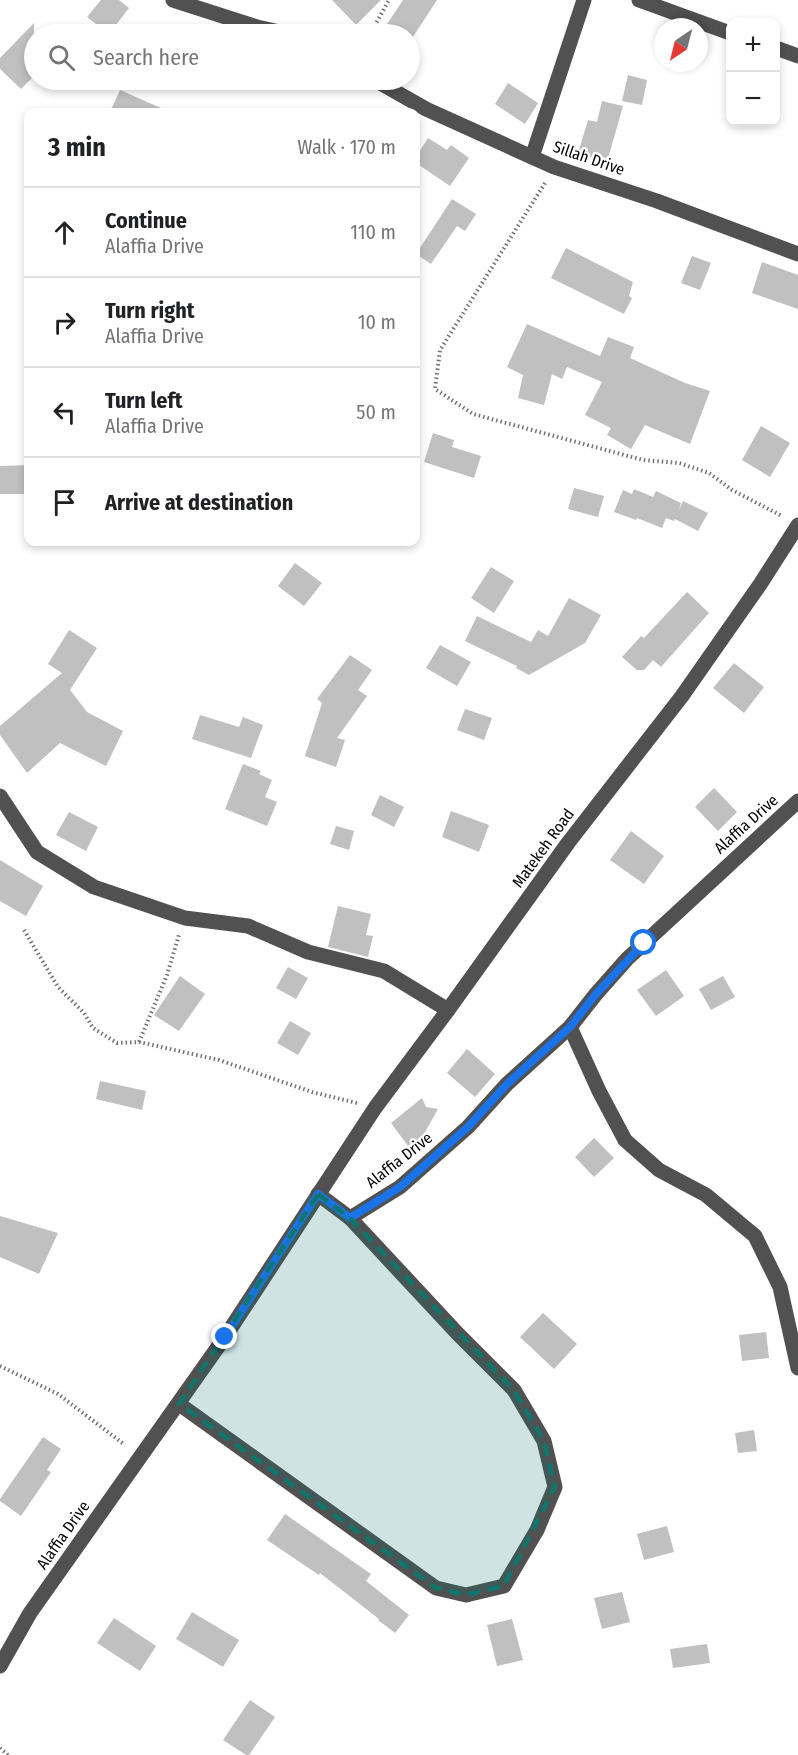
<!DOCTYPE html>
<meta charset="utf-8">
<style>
:root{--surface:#fff;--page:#f2f2f2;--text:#202124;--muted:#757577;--line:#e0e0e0}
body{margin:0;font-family:"Fira Sans Condensed",sans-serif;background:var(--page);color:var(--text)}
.controls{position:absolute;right:18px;top:18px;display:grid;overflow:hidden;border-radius:12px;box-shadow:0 3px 9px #0003}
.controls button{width:54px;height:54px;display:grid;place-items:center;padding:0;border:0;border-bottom:2px solid var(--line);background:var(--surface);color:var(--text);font:30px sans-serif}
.compass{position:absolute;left:654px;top:18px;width:54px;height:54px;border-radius:50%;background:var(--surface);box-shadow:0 3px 9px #0003;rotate:215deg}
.stop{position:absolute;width:18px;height:18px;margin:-14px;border:4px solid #1a73e8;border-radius:50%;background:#fff}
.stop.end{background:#1a73e8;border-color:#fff;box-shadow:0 2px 6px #0008}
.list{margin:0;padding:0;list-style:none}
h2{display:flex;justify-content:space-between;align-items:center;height:78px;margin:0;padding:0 24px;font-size:26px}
h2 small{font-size:20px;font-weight:400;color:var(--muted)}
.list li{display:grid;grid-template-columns:39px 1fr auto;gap:18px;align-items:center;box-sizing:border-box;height:90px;padding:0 24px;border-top:2px solid var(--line)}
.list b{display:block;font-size:22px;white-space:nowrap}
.list p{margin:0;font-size:20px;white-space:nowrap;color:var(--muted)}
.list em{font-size:20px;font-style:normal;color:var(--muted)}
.icon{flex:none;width:33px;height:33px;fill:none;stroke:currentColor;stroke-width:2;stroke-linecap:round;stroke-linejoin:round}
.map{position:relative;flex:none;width:798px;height:1755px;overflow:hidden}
.search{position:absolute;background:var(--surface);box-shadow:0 3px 9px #0003;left:24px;top:24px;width:396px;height:66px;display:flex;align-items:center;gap:15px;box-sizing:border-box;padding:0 21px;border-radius:33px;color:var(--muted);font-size:22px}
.panel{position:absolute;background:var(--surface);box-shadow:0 3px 9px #0003;left:24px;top:108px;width:396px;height:438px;border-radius:12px}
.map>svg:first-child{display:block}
.building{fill:#c0c0c0}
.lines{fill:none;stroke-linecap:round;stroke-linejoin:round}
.path{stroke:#737373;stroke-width:4;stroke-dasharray:1.5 3;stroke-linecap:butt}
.minor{stroke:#515151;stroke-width:15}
.route{stroke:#1a73e8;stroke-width:8}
.marked{fill:#0f766e;fill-opacity:0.2;stroke:#0f766e;stroke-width:4.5;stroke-dasharray:12 8;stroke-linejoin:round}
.labels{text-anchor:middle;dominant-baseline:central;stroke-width:5;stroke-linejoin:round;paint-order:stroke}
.street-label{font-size:16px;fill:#000;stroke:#fff}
</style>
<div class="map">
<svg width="798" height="1755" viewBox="0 0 798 1755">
<rect width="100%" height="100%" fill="#fff"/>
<!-- building -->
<g class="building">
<path d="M101 0H119L129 8 109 34 87 17Z"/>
<path d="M332 0H381L356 25Z"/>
<path d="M403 0H437L411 40 410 34H403L387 24Z"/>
<path d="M34 23V76L21 89 0 69V58Z"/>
<path d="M628 75 647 80 642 105 622 101Z"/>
<path d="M508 83 538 103 525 124 495 104Z"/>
<path d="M120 90 170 112H110Z"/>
<path d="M602 101 623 106 607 162 578 153 588 120 597 122Z"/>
<path d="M428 138 447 150 451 145 469 158 450 186 416 163V157Z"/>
<path d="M452 199 476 214 465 231 457 226 431 264 416 254Z"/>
<path d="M566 248 633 282 629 296 632 298 624 314 551 278Z"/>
<path d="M692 256 711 263 700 290 681 283Z"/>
<path d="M762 262 798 275V309L752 293Z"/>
<path d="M527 324 600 356 608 337 634 347 630 358 685 383 710 391 690 444 645 425 631 449 607 435 611 428 585 415 602 382 567 367 562 379 552 374 544 405 518 398 523 375 507 367Z"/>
<path d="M761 426 790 443 770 477 742 460Z"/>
<path d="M433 433 454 440 452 447 481 456 474 478 424 462Z"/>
<path d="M28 465V494H0V466Z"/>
<path d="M574 488 604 496 598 517 568 509Z"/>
<path d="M634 489 653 497 656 491 681 503 679 510 683 501 708 513 698 531 675 519 674 521 666 518 662 528 637 518 636 520 614 512 623 490 632 494Z"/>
<path d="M295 563 322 583 304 606 278 586Z"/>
<path d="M491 567 514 581 494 613 471 598Z"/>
<path d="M687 592 709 613 661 667 653 660 644 670H637L622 657 641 636 644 638Z"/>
<path d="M569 598 601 615 585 643 529 675 516 668 517 666 465 641 477 616 531 642 538 630 548 636Z"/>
<path d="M69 630 97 648 70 690 87 712 123 731 106 766 60 743 27 773 0 735V726L62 673 48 664Z"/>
<path d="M440 645 471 662 457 686 426 668Z"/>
<path d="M350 655 372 670 358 690 367 696 337 738 345 740 336 767 305 756 322 703 317 699Z"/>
<path d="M734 663 764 687 744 713 713 688Z"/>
<path d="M465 709 492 718 484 740 457 730Z"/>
<path d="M200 715 239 727 243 717 263 725 251 758 192 739Z"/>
<path d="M243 764 261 771 259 774 272 780 265 797 277 802 267 826 225 809Z"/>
<path d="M714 788 737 812 718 831 695 807Z"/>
<path d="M380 795 404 807 394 827 371 815Z"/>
<path d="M451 811 489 825 479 852 442 837Z"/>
<path d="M69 812 98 827 86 851 56 835Z"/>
<path d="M336 826 354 831 349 850 330 844Z"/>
<path d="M631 831 664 856 644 884 610 860Z"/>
<path d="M0 860 43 886 26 916 0 901Z"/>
<path d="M338 906 371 914 366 935 373 936 368 957 328 947Z"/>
<path d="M288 967 308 978 296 999 276 988Z"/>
<path d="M666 970 684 996 656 1016 637 990Z"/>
<path d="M180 976 205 994 179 1031 154 1015Z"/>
<path d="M723 976 735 997 711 1010 699 989Z"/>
<path d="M290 1021 311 1033 298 1055 277 1043Z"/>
<path d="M467 1049 495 1074 475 1097 447 1073Z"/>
<path d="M100 1081 146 1091 142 1110 96 1099Z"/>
<path d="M422 1098 426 1107 438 1109 424 1134 427 1137 411 1150 391 1123Z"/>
<path d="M594 1138 614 1158 594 1177 575 1157Z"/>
<path d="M0 1216 58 1233 39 1274 0 1257Z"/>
<path d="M543 1313 577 1344 554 1369 520 1337Z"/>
<path d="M766 1332 769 1358 742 1361 739 1335Z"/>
<path d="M754 1430 757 1451 738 1453 735 1433Z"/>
<path d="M43 1437 61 1449 47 1470 51 1472 21 1516 0 1501V1499Z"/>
<path d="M285 1514 371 1574 366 1581 409 1615 395 1633 378 1620 379 1619 320 1573 319 1575 267 1540Z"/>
<path d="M667 1526 674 1552 644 1560 637 1534Z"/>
<path d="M622 1592 630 1622 602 1629 594 1598Z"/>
<path d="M192 1612 239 1640 223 1667 176 1639Z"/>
<path d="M114 1618 156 1646 140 1671 97 1643Z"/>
<path d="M512 1619 523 1660 497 1666 487 1625Z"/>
<path d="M707 1644 710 1663 673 1668 670 1649Z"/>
<path d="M250 1700 275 1717 249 1755H246L223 1740Z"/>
</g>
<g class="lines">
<!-- path -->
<g class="path">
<path d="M370 34 389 0"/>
<path d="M545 183 440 350 435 389 473 414 643 460 679 463 709 473 732 490 782 516"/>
<path d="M24 930 58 987 84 1013 93 1028 117 1043 139 1042 219 1060 312 1092 357 1103"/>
<path d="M139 1042 167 975 179 935"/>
<path d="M0 1366 58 1394 125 1445"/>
<path d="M0 1748 8 1755"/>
</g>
<!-- minor -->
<g class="minor">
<path d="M173 0 257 27 289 34"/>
<path d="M639 0 730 33"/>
<path d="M776 48 798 56"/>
<path d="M375 80 426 109 554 167 657 201 798 254"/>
<path d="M532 157 584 0"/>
<path d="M0 796 37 852 94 887 185 918 248 926 308 952 384 971 448 1010"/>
<path d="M570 1027 599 1091 625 1140 659 1170 706 1195 755 1236 780 1287 798 1368"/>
<path d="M318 1194 350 1218 400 1187 468 1127 507 1084 570 1027 596 994 627 959 798 801"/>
<path d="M179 1404 436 1588 466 1595 504 1586 537 1530 555 1487 544 1441 514 1390 458 1334 350 1218"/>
<path d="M0 1666 30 1613 225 1337 375 1108 448 1010 568 843 682 696 761 583 798 525"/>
</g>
</g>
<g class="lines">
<!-- route -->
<path class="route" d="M225 1337 318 1194 350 1218 400 1187 468 1127 507 1084 570 1027 596 994 644 943"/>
</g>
<!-- marked area -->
<path class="marked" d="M318 1194 350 1218 514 1390 544 1441 555 1487 504 1586 466 1595 436 1588 179 1404Z"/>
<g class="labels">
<!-- street labels -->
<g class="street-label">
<text transform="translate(589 158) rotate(19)">Sillah Drive</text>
<text transform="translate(746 824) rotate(-42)">Alaffia Drive</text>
<text transform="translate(543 848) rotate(-54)">Matekeh Road</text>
<text transform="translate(399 1160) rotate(-38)">Alaffia Drive</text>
<text transform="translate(63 1535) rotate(-55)">Alaffia Drive</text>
</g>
</g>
</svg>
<div class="controls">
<button>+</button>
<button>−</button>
</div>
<svg class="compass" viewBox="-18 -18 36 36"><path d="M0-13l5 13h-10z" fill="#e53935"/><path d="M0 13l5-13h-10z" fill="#757577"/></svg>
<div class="stop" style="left:644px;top:943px"></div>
<div class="stop end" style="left:225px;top:1337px"></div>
<div class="search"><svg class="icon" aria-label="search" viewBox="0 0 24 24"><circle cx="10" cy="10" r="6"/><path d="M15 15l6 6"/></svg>Search here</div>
<section class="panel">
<h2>3 min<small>Walk · 170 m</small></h2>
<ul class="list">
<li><svg class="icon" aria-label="ahead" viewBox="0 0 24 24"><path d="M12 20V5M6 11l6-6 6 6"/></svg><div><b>Continue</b><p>Alaffia Drive</p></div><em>110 m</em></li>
<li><svg class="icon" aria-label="right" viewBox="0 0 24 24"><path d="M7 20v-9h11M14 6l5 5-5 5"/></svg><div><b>Turn right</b><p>Alaffia Drive</p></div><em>10 m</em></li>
<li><svg class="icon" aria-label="left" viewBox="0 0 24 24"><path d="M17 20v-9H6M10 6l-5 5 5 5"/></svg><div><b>Turn left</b><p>Alaffia Drive</p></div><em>50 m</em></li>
<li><svg class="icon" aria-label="arrive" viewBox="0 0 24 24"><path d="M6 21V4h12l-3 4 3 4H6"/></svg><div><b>Arrive at destination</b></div></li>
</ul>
</section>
</div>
